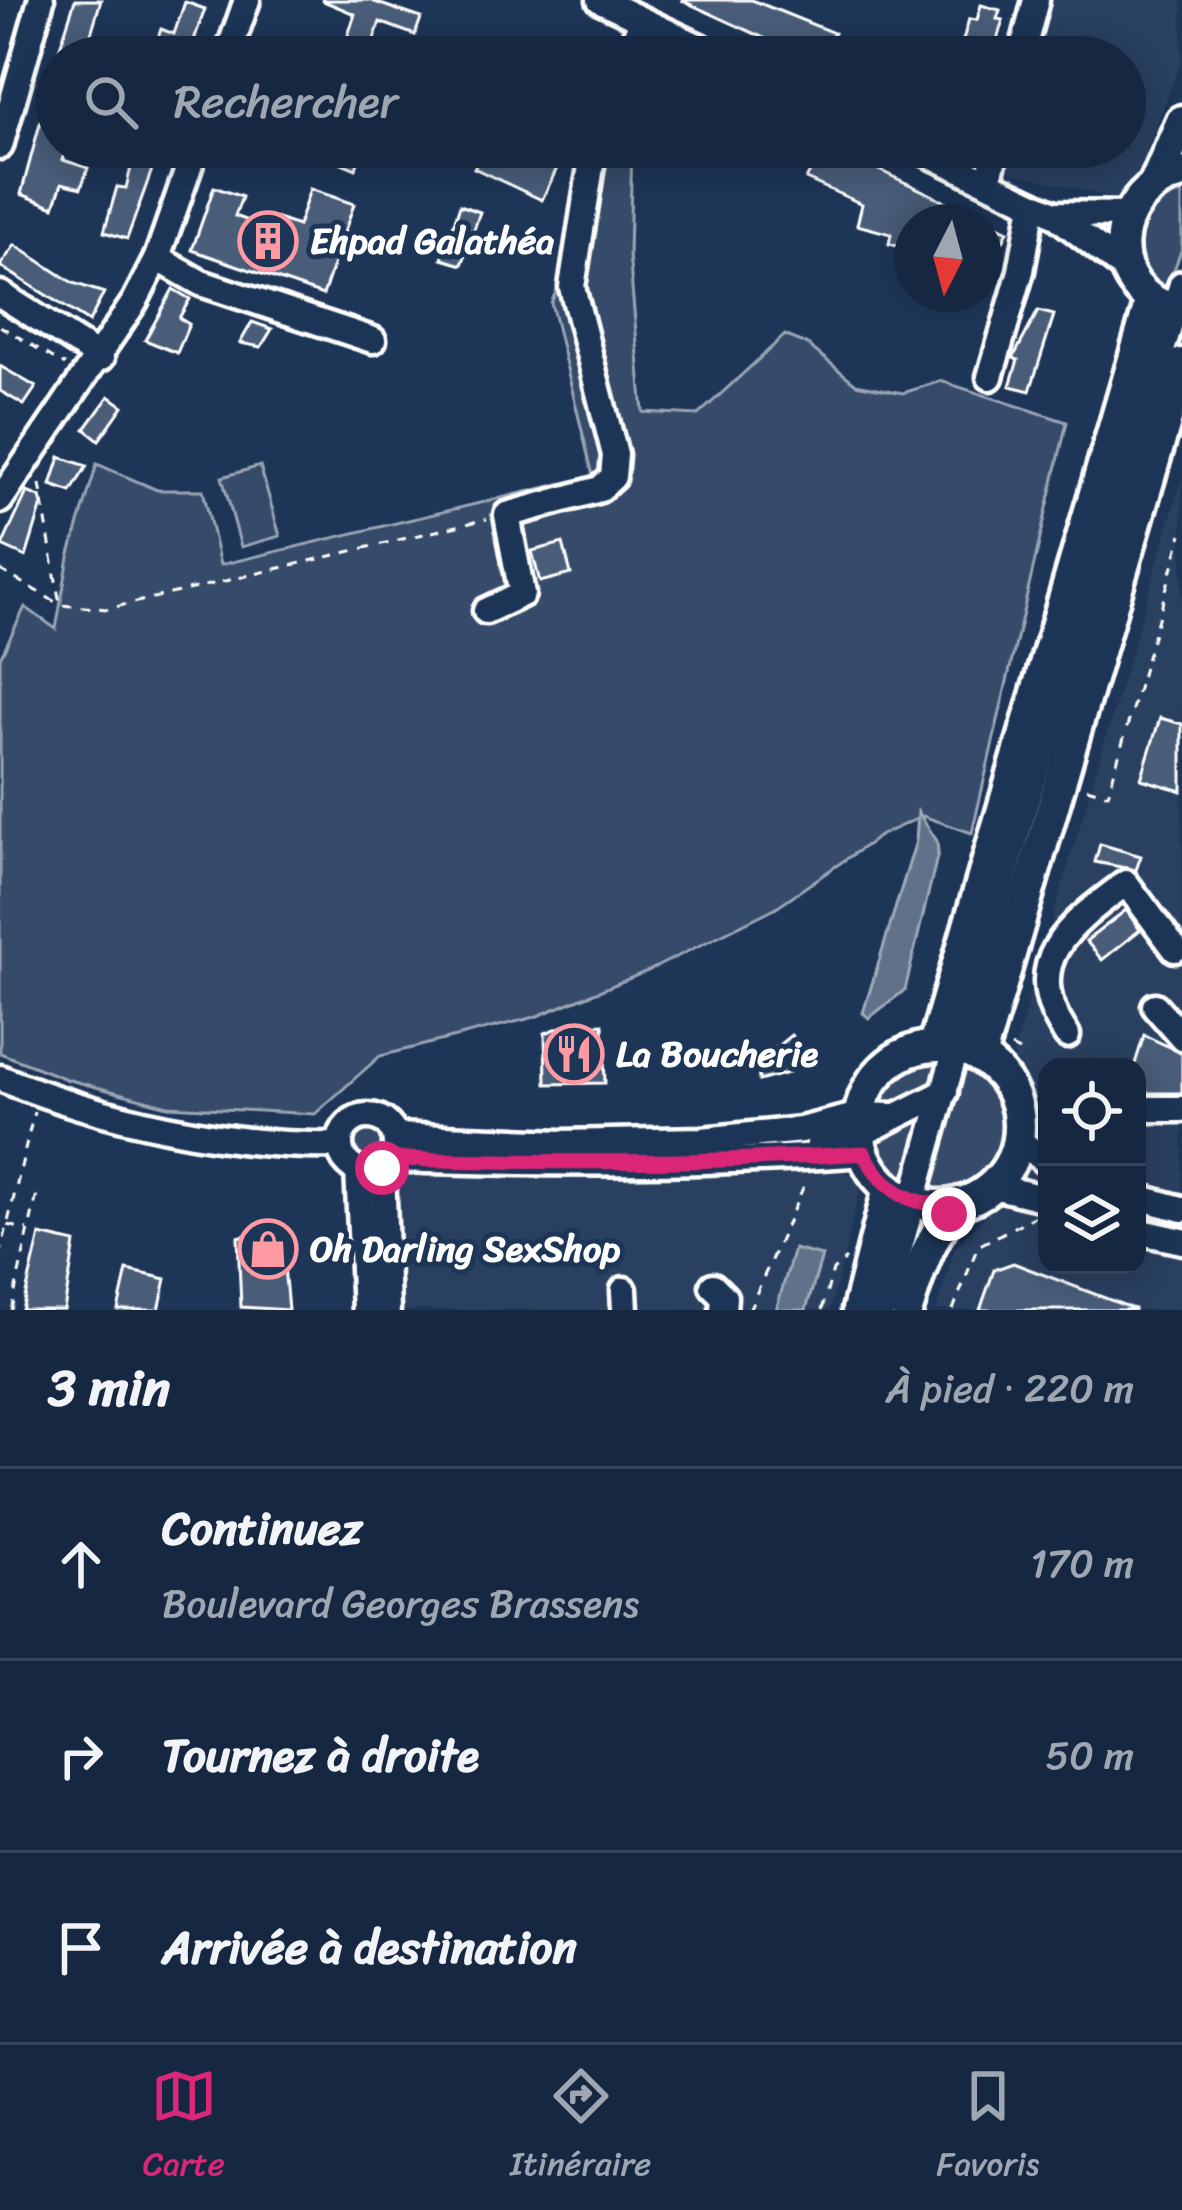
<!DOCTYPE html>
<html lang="fr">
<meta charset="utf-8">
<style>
:root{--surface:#162841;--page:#1f3048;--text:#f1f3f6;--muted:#9ea6b1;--line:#35445a;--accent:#db2777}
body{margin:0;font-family:Sriracha,sans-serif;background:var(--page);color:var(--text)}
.controls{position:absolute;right:36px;bottom:36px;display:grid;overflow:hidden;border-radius:24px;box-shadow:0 6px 30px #0003}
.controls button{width:108px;height:108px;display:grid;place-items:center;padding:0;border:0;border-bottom:3px solid var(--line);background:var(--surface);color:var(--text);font:60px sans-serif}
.compass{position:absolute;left:894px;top:204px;width:108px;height:108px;border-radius:50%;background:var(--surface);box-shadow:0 6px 30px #0003;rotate:186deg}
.stop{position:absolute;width:36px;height:36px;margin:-27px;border:9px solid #db2777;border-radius:50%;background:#fff}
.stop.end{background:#db2777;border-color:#fff;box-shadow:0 3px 12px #0008}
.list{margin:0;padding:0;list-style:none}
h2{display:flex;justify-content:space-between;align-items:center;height:156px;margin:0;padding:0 48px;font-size:51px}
h2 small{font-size:39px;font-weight:400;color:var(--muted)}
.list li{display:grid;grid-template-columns:78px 1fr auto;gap:36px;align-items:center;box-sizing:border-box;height:192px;padding:0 48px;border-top:3px solid var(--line)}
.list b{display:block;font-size:45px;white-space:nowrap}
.list p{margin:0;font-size:39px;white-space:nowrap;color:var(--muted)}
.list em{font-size:39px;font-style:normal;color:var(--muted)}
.icon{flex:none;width:66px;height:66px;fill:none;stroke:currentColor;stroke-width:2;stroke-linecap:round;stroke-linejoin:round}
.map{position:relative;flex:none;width:1182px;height:1310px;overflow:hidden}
.search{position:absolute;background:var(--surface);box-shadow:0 6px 30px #0003;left:36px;right:36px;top:36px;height:132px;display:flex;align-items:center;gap:30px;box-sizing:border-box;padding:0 42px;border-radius:66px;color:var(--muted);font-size:45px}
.sheet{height:732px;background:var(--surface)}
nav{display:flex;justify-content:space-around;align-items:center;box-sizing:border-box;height:168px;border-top:3px solid var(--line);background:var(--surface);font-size:33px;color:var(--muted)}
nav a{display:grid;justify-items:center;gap:6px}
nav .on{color:var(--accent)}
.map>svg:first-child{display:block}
.built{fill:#2a4161;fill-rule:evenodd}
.green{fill:#364b69;stroke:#9aa5b4;stroke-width:3}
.water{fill:#617289;stroke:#a0aab8;stroke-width:3}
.building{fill:#4a5d79;stroke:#fff;stroke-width:3}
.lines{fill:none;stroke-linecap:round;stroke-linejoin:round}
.minor-casing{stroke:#fff;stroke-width:33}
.major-casing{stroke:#fff;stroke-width:39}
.path{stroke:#fff;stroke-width:3;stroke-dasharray:9 9;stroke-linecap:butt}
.minor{stroke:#1d3557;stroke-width:24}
.major{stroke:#1d3557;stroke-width:30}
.route{stroke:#db2777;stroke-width:15}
.labels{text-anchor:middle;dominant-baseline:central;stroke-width:10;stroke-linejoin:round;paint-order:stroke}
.poi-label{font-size:36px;font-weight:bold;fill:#fff;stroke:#1d3557;text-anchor:start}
</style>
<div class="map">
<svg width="1182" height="1310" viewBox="0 0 1182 1310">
<rect width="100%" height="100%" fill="#1d3557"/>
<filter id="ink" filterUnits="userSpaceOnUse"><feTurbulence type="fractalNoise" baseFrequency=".00833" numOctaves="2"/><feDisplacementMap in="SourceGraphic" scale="24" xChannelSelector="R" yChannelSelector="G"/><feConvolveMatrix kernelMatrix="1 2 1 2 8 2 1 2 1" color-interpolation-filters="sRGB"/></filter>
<g filter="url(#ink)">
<!-- built -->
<g class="built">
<path d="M1046 0H1182V59L1137 175 1118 199 1001 169 1007 147H1125V57H1031Z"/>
<path d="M1182 478V1310H936L955 1248 1036 1163 1013 1053ZM1047 1067H1137V1265H1047Z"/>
<path d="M401 1154 820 1156 862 1183 830 1310H398Z"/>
</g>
<!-- green -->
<g class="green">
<path d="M588 147H632L629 254 643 412 698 415 785 335 808 345 856 384 903 393 941 381 1067 422 972 833 923 816 881 835 775 908 648 971 535 1017 380 1056 315 1114 168 1106 66 1079 0 1053V658L25 607 56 629 69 557 97 464 157 490H203L220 565 593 476 551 303 569 263Z"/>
<path d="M1182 193V248L1166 292C1127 259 1130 210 1182 193Z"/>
<path d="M260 466 280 536 241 547 222 477Z"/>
<circle cx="943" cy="1125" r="67"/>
<circle cx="368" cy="1144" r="18"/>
</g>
<!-- water -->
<g class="water">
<path d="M918 812 937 841 938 853 905 990 869 1018 863 1013 916 841Z"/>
<path d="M794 1249 822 1256 806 1310H776Z"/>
</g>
<!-- building -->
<g class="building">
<path d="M75 0H101L84 57 58 53Z"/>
<path d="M321 0H369L421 18 415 35 380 22 368 57H341L355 14Z"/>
<path d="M681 0H752L834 33 829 43 859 57H806Z"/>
<path d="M185 2 205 9 188 57 153 53 161 29 174 34Z"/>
<path d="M981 5 1000 10 997 19 1003 20 992 57 959 54 969 19 977 20Z"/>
<path d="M590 35 612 45 609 57H580Z"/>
<path d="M53 75 57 147H67L63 160 88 168 81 188 62 183 54 207 21 194Z"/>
<path d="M136 147H157L158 153 127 239 104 232 117 187 126 188Z"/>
<path d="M304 147H353L360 155 356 169Z"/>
<path d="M538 147H567L542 200 474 168 485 148 528 168Z"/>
<path d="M770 147H830L1008 231 984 279V222H912L905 248 889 244 891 234 857 225 862 204 806 179 812 168Z"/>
<path d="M214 187 242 197 235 216 271 229 275 218 298 226 310 189 354 204 323 295 192 250Z"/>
<path d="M460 205 480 212 462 265 442 259Z"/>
<path d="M15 245 73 283 104 293 89 322 0 266Z"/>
<path d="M173 289 190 299 179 318 189 324 177 353 145 340Z"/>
<path d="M1038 311 1054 315 1030 391 1010 386 1018 360 1013 358Z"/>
<path d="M252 322 272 329 261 347 240 343Z"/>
<path d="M0 366 36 387 24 405 0 391Z"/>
<path d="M109 396 123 406 99 440 85 429Z"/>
<path d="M60 457 87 466 71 492 51 485Z"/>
<path d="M27 492 40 497 42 505 26 557 2 546Z"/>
<path d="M563 543 571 574 540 582 532 551Z"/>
<path d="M1160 718 1182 724V791L1141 779Z"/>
<path d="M1100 844 1141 856 1136 870 1095 862Z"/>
<path d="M1126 910 1140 930 1102 960 1086 941Z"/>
<path d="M603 1024 605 1083 546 1084 545 1033 566 1025Z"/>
<path d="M791 1035 804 1051 799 1062 788 1073 759 1081 758 1062Z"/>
<path d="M1144 1035 1182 1053V1093H1137L1134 1067Z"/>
<path d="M263 1231 282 1244 288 1310 241 1307 238 1237Z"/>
<path d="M40 1235 75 1243 64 1310H22Z"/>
<path d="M1013 1263 1134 1309V1310H980L994 1270Z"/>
<path d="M127 1270 166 1279 159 1310H118Z"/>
</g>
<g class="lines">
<!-- minor casing -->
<g class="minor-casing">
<g id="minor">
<path d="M600 0 721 57"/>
<path d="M227 57 247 0"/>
<path d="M625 57 643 21"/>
<path d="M1021 57 1036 0"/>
<path d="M0 146 41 0"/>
<path d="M914 147 1054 214 1121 266"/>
<path d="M988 181 997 147"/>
<path d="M1054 214 1128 215"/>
<path d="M157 258 201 283 373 340"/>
<path d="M0 294 101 358"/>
<path d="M990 377 1021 271 1033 204"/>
<path d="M0 500 135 301 157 258 196 147"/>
<path d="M486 611 522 594 507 515 600 489 613 477 615 455 572 287 594 147"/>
<path d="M1155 1006 1182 1037"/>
<path d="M1067 1035C1017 963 1069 925 1126 883L1175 949"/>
<path d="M0 1078C102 1119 229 1148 340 1145"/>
<path d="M1137 1109H1182"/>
<circle cx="368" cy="1144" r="28"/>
<path d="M395 1136 562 1143 702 1140 801 1130 860 1115 894 1116"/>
<path d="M1018 1139 1047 1163"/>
<path d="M819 1144 859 1135 945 1092"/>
<path d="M392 1159C550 1164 706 1165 864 1153"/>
<path d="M382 1168 387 1310"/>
<path d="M358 1170 365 1310"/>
<path d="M993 1186 1047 1199"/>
<path d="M1137 1197 1182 1209"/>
<path d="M1137 1231 1182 1241"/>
<path d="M713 1286 724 1297 723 1310"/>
<path d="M624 1290 625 1310"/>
<path d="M882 1310 1022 816 1182 284"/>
</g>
</g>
<!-- major casing -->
<g class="major-casing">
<g id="major">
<path d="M1182 173C1106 193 1099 296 1182 311"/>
<path d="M1154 186 1182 121"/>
<path d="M934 1046 1151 301"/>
<circle cx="939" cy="1126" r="80"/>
<path d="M980 1057 1182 364"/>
<path d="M858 1310 889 1188"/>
<path d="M907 1310C920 1269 929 1234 960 1203"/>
</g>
</g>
<!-- path -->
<g class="path">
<path d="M44 74H57"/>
<path d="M0 326 65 365"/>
<path d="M40 484 60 605 107 609 487 519"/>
<path d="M0 570 59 604"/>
<path d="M1087 788 1108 794 1182 534"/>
<path d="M1011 1047 1023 1053"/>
<path d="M849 1093 881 1051 909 1034"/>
<path d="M1041 1127 1042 1088"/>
<path d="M8 1225 28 1230"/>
<path d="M0 1256 34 1112"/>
<path d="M11 1310 37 1194"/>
<path d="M749 1310 806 1181"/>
<path d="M822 1310 833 1270 846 1259"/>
<path d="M953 1310 978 1246 1035 1216"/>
</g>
<!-- minor -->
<use href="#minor" class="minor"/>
<!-- major -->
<use href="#major" class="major"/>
</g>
</g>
<g class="lines" filter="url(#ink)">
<!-- route -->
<path class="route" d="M382 1168 392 1159C550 1163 706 1164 864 1153 885 1193 915 1209 960 1203L949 1214"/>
</g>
<!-- icons -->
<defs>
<g id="building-ring" transform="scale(3)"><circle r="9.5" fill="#1d3557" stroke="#ff9aa2" stroke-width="1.5"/><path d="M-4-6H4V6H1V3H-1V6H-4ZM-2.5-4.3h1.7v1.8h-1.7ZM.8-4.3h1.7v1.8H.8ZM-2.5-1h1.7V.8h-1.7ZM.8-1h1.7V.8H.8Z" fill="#ff9aa2"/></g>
<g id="restaurant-ring" transform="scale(3)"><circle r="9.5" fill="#1d3557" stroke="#ff9aa2" stroke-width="1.5"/><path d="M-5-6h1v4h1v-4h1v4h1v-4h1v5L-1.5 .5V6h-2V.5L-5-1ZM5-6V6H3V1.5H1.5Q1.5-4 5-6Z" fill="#ff9aa2"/></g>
<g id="shop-ring" transform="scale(3)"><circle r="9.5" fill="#1d3557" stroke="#ff9aa2" stroke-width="1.5"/><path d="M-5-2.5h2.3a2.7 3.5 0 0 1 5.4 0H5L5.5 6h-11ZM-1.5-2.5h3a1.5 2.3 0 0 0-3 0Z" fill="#ff9aa2"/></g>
</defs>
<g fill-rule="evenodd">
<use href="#building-ring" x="268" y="241"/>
<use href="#restaurant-ring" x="574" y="1054"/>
<use href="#shop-ring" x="268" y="1249"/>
</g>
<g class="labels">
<!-- poi labels -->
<g class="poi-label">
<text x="310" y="241">Ehpad Galathéa</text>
<text x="616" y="1054">La Boucherie</text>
<text x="310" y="1249">Oh Darling SexShop</text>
</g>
</g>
</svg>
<div class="controls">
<button><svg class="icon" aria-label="locate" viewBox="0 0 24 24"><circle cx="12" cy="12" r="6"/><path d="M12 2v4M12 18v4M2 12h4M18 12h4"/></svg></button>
<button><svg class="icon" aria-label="layers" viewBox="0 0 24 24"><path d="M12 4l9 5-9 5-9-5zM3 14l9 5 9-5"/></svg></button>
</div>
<svg class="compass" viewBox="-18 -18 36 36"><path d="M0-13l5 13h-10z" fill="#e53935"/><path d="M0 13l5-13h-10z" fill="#9ea6b1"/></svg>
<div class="stop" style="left:382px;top:1168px"></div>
<div class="stop end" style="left:949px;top:1214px"></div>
<div class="search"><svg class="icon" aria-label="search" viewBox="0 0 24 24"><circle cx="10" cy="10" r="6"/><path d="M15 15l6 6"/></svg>Rechercher</div>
</div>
<section class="sheet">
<h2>3 min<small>À pied · 220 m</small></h2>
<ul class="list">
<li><svg class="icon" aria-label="ahead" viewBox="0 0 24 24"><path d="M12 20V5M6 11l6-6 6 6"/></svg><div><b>Continuez</b><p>Boulevard Georges Brassens</p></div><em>170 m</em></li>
<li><svg class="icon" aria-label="right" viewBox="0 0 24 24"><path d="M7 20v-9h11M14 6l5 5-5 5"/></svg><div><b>Tournez à droite</b></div><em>50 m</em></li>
<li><svg class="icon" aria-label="arrive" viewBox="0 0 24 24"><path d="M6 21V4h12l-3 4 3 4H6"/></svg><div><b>Arrivée à destination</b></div></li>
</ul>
</section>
<nav>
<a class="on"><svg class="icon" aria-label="map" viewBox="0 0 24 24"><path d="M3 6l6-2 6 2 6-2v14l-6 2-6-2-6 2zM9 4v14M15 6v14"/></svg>Carte</a>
<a><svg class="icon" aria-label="directions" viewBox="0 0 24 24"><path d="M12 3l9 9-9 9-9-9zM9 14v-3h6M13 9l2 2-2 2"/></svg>Itinéraire</a>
<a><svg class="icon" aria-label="saved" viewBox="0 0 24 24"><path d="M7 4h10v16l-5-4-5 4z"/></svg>Favoris</a>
</nav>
